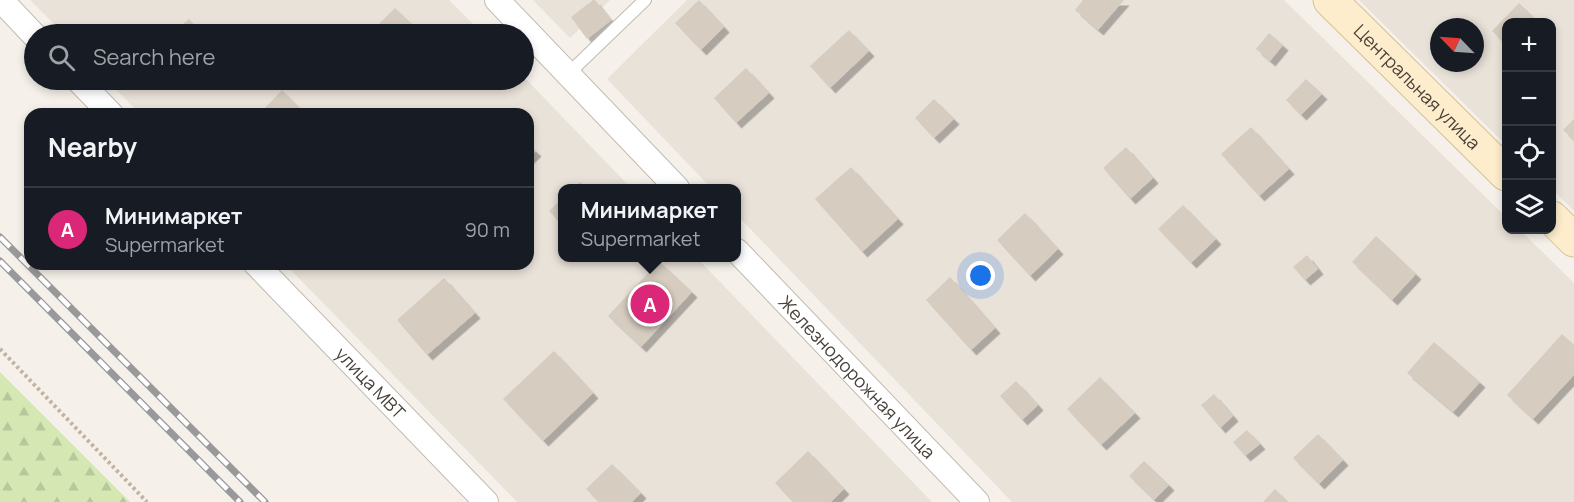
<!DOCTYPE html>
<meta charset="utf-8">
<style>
:root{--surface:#171b24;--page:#242831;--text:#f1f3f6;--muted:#9ea1a6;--line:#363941;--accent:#db2777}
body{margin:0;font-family:Manrope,sans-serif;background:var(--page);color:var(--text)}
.controls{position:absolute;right:18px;top:18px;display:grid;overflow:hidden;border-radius:12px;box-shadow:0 3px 9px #0003}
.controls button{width:54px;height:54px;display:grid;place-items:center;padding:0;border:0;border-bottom:2px solid var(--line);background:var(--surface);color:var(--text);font:30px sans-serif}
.compass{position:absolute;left:1430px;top:18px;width:54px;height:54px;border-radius:50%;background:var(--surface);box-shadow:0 3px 9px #0003;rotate:295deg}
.you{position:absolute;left:981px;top:276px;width:21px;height:21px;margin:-15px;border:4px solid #fff;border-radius:50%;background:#1a73e8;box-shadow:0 0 0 9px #1a73e833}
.badge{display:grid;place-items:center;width:39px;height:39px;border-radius:50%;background:var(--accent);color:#fff;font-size:20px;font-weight:700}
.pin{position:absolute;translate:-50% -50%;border:3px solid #fff;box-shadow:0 2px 6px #0006}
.popup{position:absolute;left:558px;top:184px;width:183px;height:78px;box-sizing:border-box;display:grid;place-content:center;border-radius:12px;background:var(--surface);filter:drop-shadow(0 2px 4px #0005);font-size:20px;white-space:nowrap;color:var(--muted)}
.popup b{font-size:22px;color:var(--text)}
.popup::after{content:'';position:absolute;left:50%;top:100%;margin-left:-12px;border:12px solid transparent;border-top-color:var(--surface)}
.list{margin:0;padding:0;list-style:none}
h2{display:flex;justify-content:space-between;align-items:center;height:78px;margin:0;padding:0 24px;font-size:26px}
h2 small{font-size:20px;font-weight:400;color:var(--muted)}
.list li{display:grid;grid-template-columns:39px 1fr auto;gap:18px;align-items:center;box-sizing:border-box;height:84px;padding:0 24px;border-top:2px solid var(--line)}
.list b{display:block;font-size:22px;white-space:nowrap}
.list p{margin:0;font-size:20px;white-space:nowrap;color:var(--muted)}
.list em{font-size:20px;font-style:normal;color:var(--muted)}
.icon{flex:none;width:33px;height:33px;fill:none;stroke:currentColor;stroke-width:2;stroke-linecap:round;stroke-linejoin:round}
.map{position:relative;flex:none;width:1574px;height:502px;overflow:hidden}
.search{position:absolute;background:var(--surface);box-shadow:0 3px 9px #0003;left:24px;top:24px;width:510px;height:66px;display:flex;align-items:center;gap:15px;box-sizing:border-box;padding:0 21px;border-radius:33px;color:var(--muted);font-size:22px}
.panel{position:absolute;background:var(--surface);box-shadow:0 3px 9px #0003;left:24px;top:108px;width:510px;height:162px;border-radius:18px}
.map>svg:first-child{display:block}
.residential{fill:#e9e2d9;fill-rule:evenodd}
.forest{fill:url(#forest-firs)}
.building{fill:#d6ccc0;filter:url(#shadow)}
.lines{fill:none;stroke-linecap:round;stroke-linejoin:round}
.lane-casing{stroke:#c3bbb0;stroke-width:14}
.street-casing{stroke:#c3bbb0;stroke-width:26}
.secondary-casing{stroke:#d4c09a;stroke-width:35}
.path{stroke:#c2b29e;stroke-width:4;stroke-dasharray:3 3;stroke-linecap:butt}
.lane{stroke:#fff;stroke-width:12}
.street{stroke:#fff;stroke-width:24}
.secondary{stroke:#feedcc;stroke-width:33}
.rail-casing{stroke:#999;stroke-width:7}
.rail{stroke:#fff;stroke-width:4.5;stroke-dasharray:14;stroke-linecap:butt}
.labels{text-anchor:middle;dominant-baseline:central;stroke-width:5;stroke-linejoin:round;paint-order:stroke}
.street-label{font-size:18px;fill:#494138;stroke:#fff}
</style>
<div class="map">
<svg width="1574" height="502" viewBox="0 0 1574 502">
<defs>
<pattern id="forest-firs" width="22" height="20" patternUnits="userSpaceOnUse" patternTransform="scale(1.5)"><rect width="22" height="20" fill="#d5e8b4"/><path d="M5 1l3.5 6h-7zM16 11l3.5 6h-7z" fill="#b8c89c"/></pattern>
<filter id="shadow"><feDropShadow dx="5.5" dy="5.5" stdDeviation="0" flood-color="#0004"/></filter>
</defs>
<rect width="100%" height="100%" fill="#f5f1ea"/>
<!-- residential -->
<g class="residential">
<path d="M30 0H449L483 34H64Z"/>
<path d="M533 0H610L570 38Z"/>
<path d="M687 0H1284L1506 217V230H1520L1574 283V502H1012L737 215V188H711L607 79Z"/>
<path d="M1359 0H1574V211L1552 189V22H1506V145ZM1439 27H1475V63H1439Z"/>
<path d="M524 77 631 188H563V258H697L932 502H517L285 264H528V114H140L107 80H524Z"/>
</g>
<!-- forest -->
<path class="forest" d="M0 372 130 502H0Z"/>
<!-- building -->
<g class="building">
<path d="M593 0H595L611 20 587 39 571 17Z"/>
<path d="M699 0 724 27 701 50 675 23Z"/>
<path d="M1083 0H1124L1098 30 1075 10Z"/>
<path d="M1519 3 1538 22H1506V45L1492 31Z"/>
<path d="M395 8 421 33 369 34Z"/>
<path d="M189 19 203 34H172Z"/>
<path d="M849 30 869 51 830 88 810 66Z"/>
<path d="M1269 33 1283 45 1270 61 1256 49Z"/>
<path d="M746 68 769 93 736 123 714 98Z"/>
<path d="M1306 79 1322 94 1301 115 1286 100Z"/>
<path d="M282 90 305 114H261L260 113Z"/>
<path d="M934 99 954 119 934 138 915 118Z"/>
<path d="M1574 119V140L1563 130Z"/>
<path d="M1251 127 1289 169 1259 196 1221 154Z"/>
<path d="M528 144 536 151 528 159Z"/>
<path d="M1126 147 1153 178 1130 199 1103 168Z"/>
<path d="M851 167 898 219 862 252 815 199Z"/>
<path d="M580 182 586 188H573Z"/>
<path d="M563 198V226L549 211Z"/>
<path d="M1183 205 1216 239 1191 263 1158 229Z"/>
<path d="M1025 213 1058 249 1030 276 997 240Z"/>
<path d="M1376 236 1416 274 1392 300 1352 262Z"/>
<path d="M1307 255 1318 269 1305 280 1293 267Z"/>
<path d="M659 261 692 292 641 347 608 316Z"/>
<path d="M950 277 995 328 971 350 926 300Z"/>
<path d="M444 278 475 313 427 355 397 320Z"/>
<path d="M1562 334 1574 345V375L1533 419 1507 395Z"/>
<path d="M1434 342 1480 382 1453 412 1407 373Z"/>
<path d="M554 351 593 393 543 441 503 399Z"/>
<path d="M1100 377 1135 413 1101 445 1067 409Z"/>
<path d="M1016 381 1038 405 1022 420 1000 396Z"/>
<path d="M1214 394 1233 416 1220 428 1201 405Z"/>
<path d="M1247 430 1260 444 1245 456 1233 442Z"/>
<path d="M1318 434 1343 460 1319 484 1293 458Z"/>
<path d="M808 451 844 489 831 502H793L775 483Z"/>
<path d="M1144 461 1169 485 1154 500 1129 476Z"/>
<path d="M612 464 641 493 632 502H599L586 489Z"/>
<path d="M1275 489 1288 502H1263Z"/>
</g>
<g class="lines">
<!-- lane casing -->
<g class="lane-casing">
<path id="lane" d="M568 74 645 0"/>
</g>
<!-- street casing -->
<g class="street-casing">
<g id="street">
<path d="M1 0 34 35"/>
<path d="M497 0 677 188"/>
<path d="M78 80 111 114"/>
<path id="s1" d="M737 251 977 502"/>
<path id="s2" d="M256 264 486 502"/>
</g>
</g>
<!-- secondary casing -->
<g class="secondary-casing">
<g id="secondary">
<path id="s3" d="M1330 0 1506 174"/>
<path d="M1552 218 1574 240"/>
</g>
</g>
<!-- path -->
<path class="path" d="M0 349 147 502"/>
<!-- lane -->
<use href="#lane" class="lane"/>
<!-- street -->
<use href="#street" class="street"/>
<!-- secondary -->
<use href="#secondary" class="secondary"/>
<!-- rail casing -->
<g class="rail-casing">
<g id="rail">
<path d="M0 237 265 502"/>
<path d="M0 261 240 502"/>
</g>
</g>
<!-- rail -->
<use href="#rail" class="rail"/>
</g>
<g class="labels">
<!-- street labels -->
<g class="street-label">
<text stroke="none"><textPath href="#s3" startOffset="123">Центральная улица</textPath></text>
<text stroke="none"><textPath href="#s1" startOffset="174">Железнодорожная улица</textPath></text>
<text stroke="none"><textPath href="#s2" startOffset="165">улица МВТ</textPath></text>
</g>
</g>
</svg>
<div class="controls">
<button>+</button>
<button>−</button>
<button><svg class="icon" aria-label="locate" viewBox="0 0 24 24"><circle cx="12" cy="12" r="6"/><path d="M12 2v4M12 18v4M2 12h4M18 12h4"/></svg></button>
<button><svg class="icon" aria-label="layers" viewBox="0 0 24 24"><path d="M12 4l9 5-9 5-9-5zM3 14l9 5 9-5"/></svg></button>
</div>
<svg class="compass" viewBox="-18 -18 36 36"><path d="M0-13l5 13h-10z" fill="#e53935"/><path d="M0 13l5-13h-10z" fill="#9ea1a6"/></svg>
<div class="you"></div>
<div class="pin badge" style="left:650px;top:304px">A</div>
<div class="popup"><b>Минимаркет</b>Supermarket</div>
<div class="search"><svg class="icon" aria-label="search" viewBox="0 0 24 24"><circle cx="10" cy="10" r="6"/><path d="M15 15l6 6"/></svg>Search here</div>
<section class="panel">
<h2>Nearby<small></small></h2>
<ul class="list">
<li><span class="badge">A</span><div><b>Минимаркет</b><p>Supermarket</p></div><em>90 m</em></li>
</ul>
</section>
</div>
